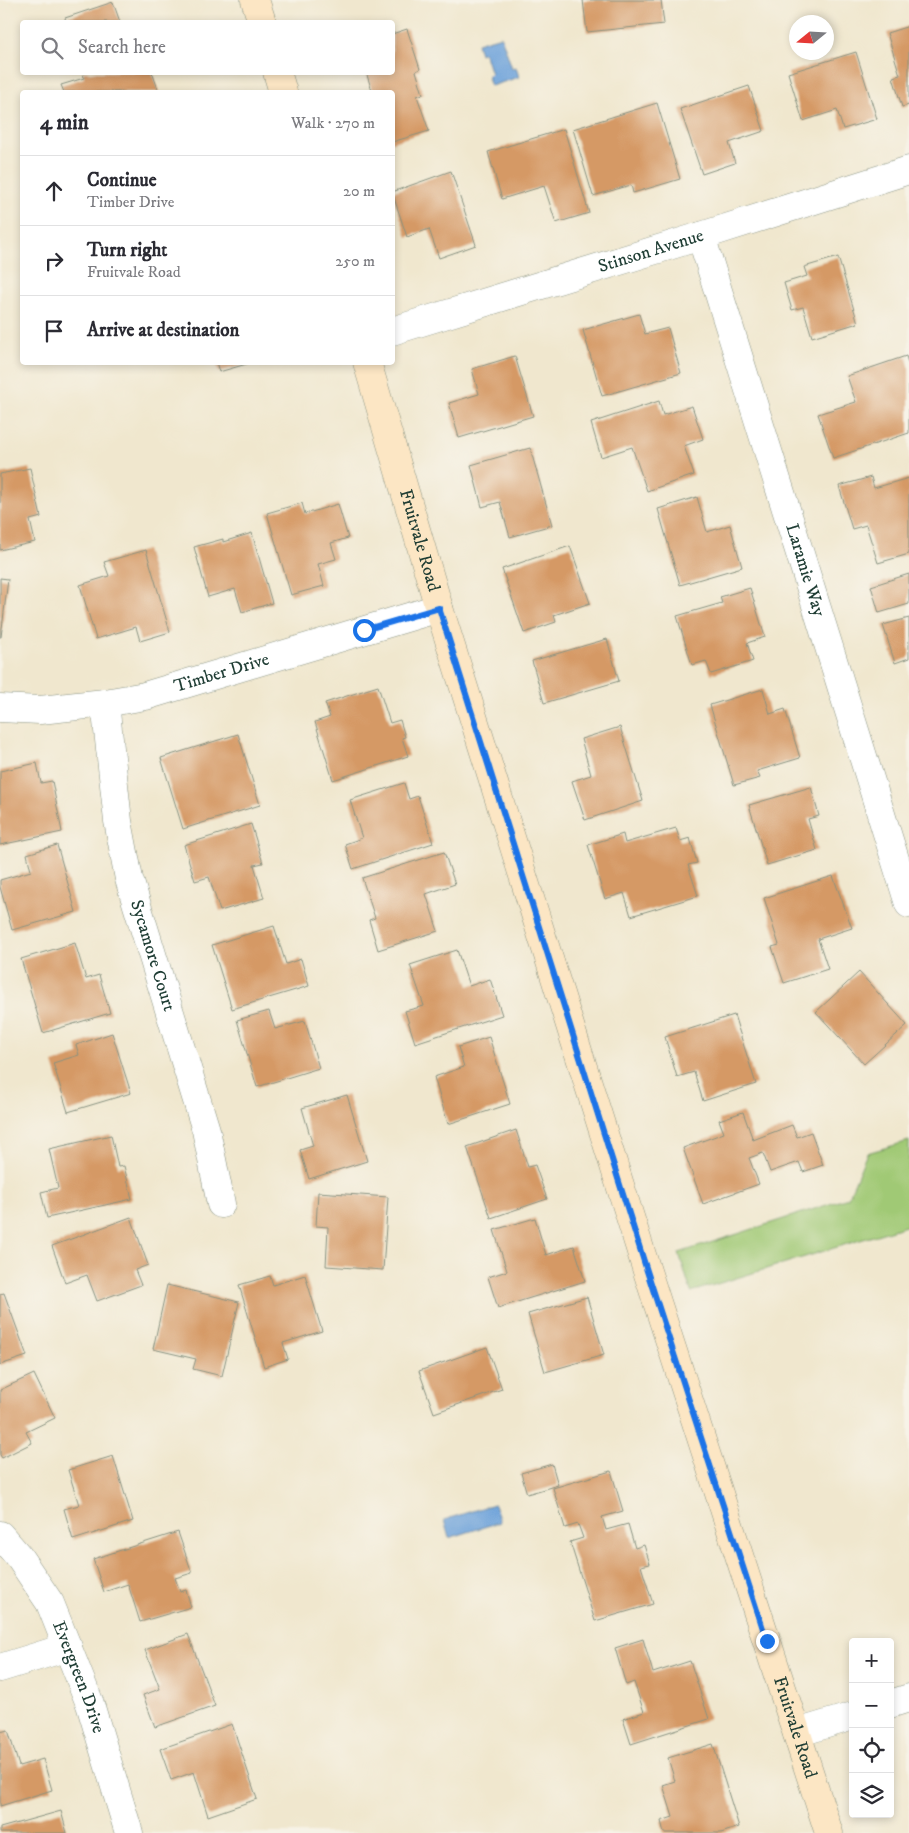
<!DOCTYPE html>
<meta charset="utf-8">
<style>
:root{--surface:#fff;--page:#f2f2f3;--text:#2b2b33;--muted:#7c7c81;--line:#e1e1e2}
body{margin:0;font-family:"IM FELL DW Pica",serif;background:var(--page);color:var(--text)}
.controls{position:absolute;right:15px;bottom:15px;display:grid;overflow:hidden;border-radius:5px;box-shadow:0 2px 8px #0003}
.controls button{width:45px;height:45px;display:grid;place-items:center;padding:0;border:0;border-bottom:1px solid var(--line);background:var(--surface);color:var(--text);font:25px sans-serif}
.compass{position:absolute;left:789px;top:15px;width:45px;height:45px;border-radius:50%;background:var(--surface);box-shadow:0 2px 8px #0003;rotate:252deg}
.stop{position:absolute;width:15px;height:15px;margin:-11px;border:4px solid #1a73e8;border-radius:50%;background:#fff}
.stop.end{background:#1a73e8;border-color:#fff;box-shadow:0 1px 5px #0008}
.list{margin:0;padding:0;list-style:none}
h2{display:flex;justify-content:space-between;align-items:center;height:65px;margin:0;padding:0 20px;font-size:21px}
h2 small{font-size:16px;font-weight:400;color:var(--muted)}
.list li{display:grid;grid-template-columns:32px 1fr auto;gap:15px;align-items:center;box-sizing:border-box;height:70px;padding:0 20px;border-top:1px solid var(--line)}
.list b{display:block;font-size:19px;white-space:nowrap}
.list p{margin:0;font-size:16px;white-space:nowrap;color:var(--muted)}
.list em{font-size:16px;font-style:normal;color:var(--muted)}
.icon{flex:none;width:28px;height:28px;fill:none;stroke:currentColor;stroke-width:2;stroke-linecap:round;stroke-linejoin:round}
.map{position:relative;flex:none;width:909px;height:1833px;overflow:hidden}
.search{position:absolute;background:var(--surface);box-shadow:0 2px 8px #0003;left:20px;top:20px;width:375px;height:55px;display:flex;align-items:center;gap:12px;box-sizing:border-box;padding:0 18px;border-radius:5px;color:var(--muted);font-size:19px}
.panel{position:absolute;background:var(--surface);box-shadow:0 2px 8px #0003;left:20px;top:90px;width:375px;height:275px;border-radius:5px}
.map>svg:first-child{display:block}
.green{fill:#a0c974;stroke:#608354}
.water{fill:#6da2da;stroke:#467087}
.building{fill:#d59965}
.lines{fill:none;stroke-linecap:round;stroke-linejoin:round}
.street-casing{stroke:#889281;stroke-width:29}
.secondary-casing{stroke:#889281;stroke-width:29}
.street{stroke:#fff;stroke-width:28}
.secondary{stroke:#fce6c4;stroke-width:28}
.route{stroke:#1a73e8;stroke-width:6}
.labels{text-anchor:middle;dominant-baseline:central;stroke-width:5;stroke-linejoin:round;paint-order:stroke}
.street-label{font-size:18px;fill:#1f3d34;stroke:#f7f3e8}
</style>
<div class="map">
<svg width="909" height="1833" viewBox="0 0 909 1833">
<rect width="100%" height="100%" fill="#f7f3e8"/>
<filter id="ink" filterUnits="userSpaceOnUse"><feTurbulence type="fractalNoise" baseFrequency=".02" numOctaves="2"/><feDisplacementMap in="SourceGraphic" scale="10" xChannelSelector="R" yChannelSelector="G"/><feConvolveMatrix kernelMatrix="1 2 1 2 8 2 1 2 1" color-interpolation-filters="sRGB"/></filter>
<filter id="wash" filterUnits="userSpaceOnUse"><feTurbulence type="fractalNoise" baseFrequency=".0096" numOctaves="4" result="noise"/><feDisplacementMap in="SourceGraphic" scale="20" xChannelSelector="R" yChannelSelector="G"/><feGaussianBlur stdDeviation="1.12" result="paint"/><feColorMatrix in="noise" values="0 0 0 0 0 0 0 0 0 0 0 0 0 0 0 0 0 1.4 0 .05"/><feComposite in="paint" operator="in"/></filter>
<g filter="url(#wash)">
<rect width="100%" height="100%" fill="#f0e7ce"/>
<!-- green -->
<path class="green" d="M909 1141V1225L691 1292 679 1253 848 1198 867 1153Z"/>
<!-- water -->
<g class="water">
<path d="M501 36 512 68 516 67 519 77 491 86 487 76 491 74 484 52 480 54 477 43Z"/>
<path d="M494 1504 500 1522 449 1538 444 1520Z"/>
</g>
<g id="blocks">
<!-- building -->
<g class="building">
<path d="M583 0H661L664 24 587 32Z"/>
<path d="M113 2 120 22H66L65 18Z"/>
<path d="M909 26V105L902 107 893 77 900 75 887 33Z"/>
<path d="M407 29 420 69 416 71 423 94 417 96 429 131 392 142V92H374L372 91 366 72H392V34Z"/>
<path d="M856 52 877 119 843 129 837 110 803 121 788 73Z"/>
<path d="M83 72H152L159 92H64L61 85 84 78Z"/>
<path d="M749 86 764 131 729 143 735 163 702 174 680 109Z"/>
<path d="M657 103 680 179 633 193 631 185 593 196 573 129Z"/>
<path d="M564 129 589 213 556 223 544 186 502 199 488 152Z"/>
<path d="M451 171 476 245 439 258 429 229 407 237 392 192Z"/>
<path d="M838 257 858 323 812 337 803 307 792 310 784 283 807 276 804 267Z"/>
<path d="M639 314 645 334 668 328 681 373 602 396 583 330Z"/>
<path d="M515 356 533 416 459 438 449 403 479 394 472 369Z"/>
<path d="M906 356 909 366V433L833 458 818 414 856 402 847 376Z"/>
<path d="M216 362H250V363L219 372Z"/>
<path d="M659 401 663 415 692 406 703 439 684 446 694 475 647 491 632 447 601 457 591 423Z"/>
<path d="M530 448 552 525 510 537 500 502 482 507 471 465Z"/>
<path d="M30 468 41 517 30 520 35 542 0 550V474Z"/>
<path d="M871 477 874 488 909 478V554L878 563 866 525 852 529 839 486Z"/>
<path d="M697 497 707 532 730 525 742 567 680 585 658 509Z"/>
<path d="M302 503 305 514 338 504 348 538 331 543 336 559 318 564 324 586 291 595 267 513Z"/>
<path d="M252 533 272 603 242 612 235 589 208 597 194 547 223 539V542Z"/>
<path d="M570 546 590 603 554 615 556 622 524 633 502 569Z"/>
<path d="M146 550 170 632 140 641 136 627 96 639 80 585 109 576 104 562Z"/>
<path d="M909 574V604L879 613 871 586Z"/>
<path d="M0 578 8 579 1 637H0Z"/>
<path d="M750 588 765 637 747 643 753 661 711 674 706 661 692 665 677 616 722 603 720 597Z"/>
<path d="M909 618V658L895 663 883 625Z"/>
<path d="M607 639 619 681 544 703 532 661Z"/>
<path d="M378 686 390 723 400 720 405 737 402 738 408 756 333 780 315 722 330 717 325 703Z"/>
<path d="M763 689 770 714 785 709 800 758 757 771 760 778 734 785 710 705Z"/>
<path d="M620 727 643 801 585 820 572 781 591 775 581 739Z"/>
<path d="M238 734 260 805 183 829 161 758Z"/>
<path d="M37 763 41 783 52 781 62 832 0 845V771Z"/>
<path d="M404 783 409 799 418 796 433 843 353 869 345 844 362 838 350 800Z"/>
<path d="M811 787 819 816 808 819 817 850 767 865 749 805Z"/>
<path d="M251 824 263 863 254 865 264 898 220 911 209 877 195 881 184 845Z"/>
<path d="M676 828 680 841 690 838 697 863 688 865 698 896 631 916 624 893 605 899 588 845 623 834 625 843Z"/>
<path d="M57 845 76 912 12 930 0 887V880L31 871 27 854Z"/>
<path d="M444 852 455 884 426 894 438 931 378 950 369 920 375 918 362 878Z"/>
<path d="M833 876 852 928 818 939 828 969 784 983 772 947 779 945 764 898Z"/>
<path d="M274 926 286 964 301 959 309 986 232 1009 212 945Z"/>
<path d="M75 943 86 979 99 975 110 1013 43 1033 21 959Z"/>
<path d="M457 950 469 986 490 979 502 1015 415 1043 405 1011 424 1006 410 965Z"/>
<path d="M859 972 907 1025 864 1064 816 1012Z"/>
<path d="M269 1011 275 1029 305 1021 319 1068 257 1087 237 1020Z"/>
<path d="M734 1015 756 1084 703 1101 694 1072 677 1077 665 1037Z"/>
<path d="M112 1033 131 1093 68 1112 53 1063 79 1055 76 1045Z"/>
<path d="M489 1037 510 1104 448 1124 434 1077 464 1067 458 1047Z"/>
<path d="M347 1095 367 1161 309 1179 300 1150 313 1146 302 1108Z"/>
<path d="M743 1112 753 1140 792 1125 797 1137 811 1132 823 1165 803 1172 799 1162 770 1172 763 1153 749 1158 759 1184 703 1204 683 1148 724 1133 719 1120Z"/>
<path d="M516 1130 528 1167 535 1165 547 1199 491 1218 467 1147Z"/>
<path d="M111 1135 118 1167 124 1166 132 1199 47 1218 41 1192 58 1188 49 1149Z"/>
<path d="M318 1192 388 1197 383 1270 326 1266 328 1227 316 1226Z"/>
<path d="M131 1217 148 1265 135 1270 141 1285 97 1301 87 1275 65 1283 52 1246Z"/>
<path d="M535 1218 546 1255 574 1246 585 1281 498 1308 488 1277 507 1271 494 1230Z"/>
<path d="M305 1275 322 1331 283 1343 288 1359 264 1367 239 1285 270 1276 273 1285Z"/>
<path d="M167 1285 239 1302 222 1376 193 1369 196 1359 153 1349Z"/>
<path d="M4 1293 27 1356 0 1365V1294Z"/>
<path d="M587 1297 604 1355 545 1372 528 1314Z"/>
<path d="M487 1347 502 1389 434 1413 419 1371Z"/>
<path d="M34 1374 55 1418 26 1432 32 1443 2 1458 0 1455V1390Z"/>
<path d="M113 1456 133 1521 73 1540 64 1509 79 1505 68 1470Z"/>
<path d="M552 1464 558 1485 527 1494 521 1473Z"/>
<path d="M611 1471 623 1511 602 1517 606 1530 628 1524 635 1548 644 1545 650 1564 641 1566 653 1604 595 1621 570 1542 583 1538 578 1524 565 1528 553 1488Z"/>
<path d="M178 1532 192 1573 175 1578 180 1592 186 1590 191 1607 140 1622 128 1584 104 1592 93 1559Z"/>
<path d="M188 1634 215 1706 155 1727 143 1695 160 1689 145 1650Z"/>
<path d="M643 1639 653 1673 690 1661 709 1719 631 1744 623 1719 644 1712 634 1682 626 1685 615 1648Z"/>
<path d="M232 1724 257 1799 208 1816 194 1772 171 1780 160 1749Z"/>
<path d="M8 1730 19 1766 43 1759 52 1790 0 1806V1732Z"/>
<path d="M713 1744 739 1827 721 1833H664L661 1821 673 1817 663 1785 675 1781 668 1758Z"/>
<path d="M61 1811 67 1833H0V1828Z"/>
</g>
</g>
</g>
<g filter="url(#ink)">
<use href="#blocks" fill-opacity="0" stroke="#889281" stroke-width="1"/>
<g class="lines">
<!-- street casing -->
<g class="street-casing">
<g id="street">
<path id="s1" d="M701 236 909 904"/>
<path id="s2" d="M392 331 701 236 909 170"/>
<path id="s3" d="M105 703 118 821 129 879 206 1130 221 1204"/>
<path id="s4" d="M0 708 40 710 105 703 145 696 439 608"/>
<path id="s5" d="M0 1535 19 1557 50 1603 90 1704 129 1833"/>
<path d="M0 1668 68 1647"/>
<path d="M890 1704 909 1698"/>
<path d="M797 1733 853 1716"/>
</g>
</g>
<!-- secondary casing -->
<g class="secondary-casing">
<g id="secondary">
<path d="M255 0 262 22"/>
<path d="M277 72 283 92"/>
<path id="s6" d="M367 362 439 608 647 1271 829 1833"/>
</g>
</g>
<!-- street -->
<use href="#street" class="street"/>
<!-- secondary -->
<use href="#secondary" class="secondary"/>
</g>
</g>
<g class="lines" filter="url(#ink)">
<!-- route -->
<path class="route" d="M364 630 439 608 647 1271 767 1641"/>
</g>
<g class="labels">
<!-- street labels -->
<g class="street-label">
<text stroke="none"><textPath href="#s2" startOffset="271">Stinson Avenue</textPath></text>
<text stroke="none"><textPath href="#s6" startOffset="186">Fruitvale Road</textPath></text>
<text stroke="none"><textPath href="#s1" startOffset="350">Laramie Way</textPath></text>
<text stroke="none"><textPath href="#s4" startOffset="226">Timber Drive</textPath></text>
<text stroke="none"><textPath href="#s3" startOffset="258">Sycamore Court</textPath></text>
<text stroke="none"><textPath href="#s5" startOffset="164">Evergreen Drive</textPath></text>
<text stroke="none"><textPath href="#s6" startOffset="1431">Fruitvale Road</textPath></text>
</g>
</g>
</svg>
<div class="controls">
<button>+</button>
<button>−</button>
<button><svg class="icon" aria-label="locate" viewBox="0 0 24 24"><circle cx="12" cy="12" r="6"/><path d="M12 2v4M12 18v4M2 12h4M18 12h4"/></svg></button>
<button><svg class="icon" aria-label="layers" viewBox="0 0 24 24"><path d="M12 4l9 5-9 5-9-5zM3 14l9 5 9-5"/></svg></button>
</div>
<svg class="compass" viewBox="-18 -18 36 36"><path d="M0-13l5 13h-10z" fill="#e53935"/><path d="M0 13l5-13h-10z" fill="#7c7c81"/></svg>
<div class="stop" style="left:364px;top:630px"></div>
<div class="stop end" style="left:767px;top:1641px"></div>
<div class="search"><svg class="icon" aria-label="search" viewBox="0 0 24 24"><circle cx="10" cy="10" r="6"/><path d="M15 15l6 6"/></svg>Search here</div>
<section class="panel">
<h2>4 min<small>Walk · 270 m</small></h2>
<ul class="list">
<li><svg class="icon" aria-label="ahead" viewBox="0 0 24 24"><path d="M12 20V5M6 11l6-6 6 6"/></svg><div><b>Continue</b><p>Timber Drive</p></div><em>20 m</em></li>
<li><svg class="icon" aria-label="right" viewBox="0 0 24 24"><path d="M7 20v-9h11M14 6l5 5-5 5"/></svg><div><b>Turn right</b><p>Fruitvale Road</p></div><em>250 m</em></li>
<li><svg class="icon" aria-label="arrive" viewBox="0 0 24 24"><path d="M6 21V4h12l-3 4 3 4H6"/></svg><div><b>Arrive at destination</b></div></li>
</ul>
</section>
</div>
